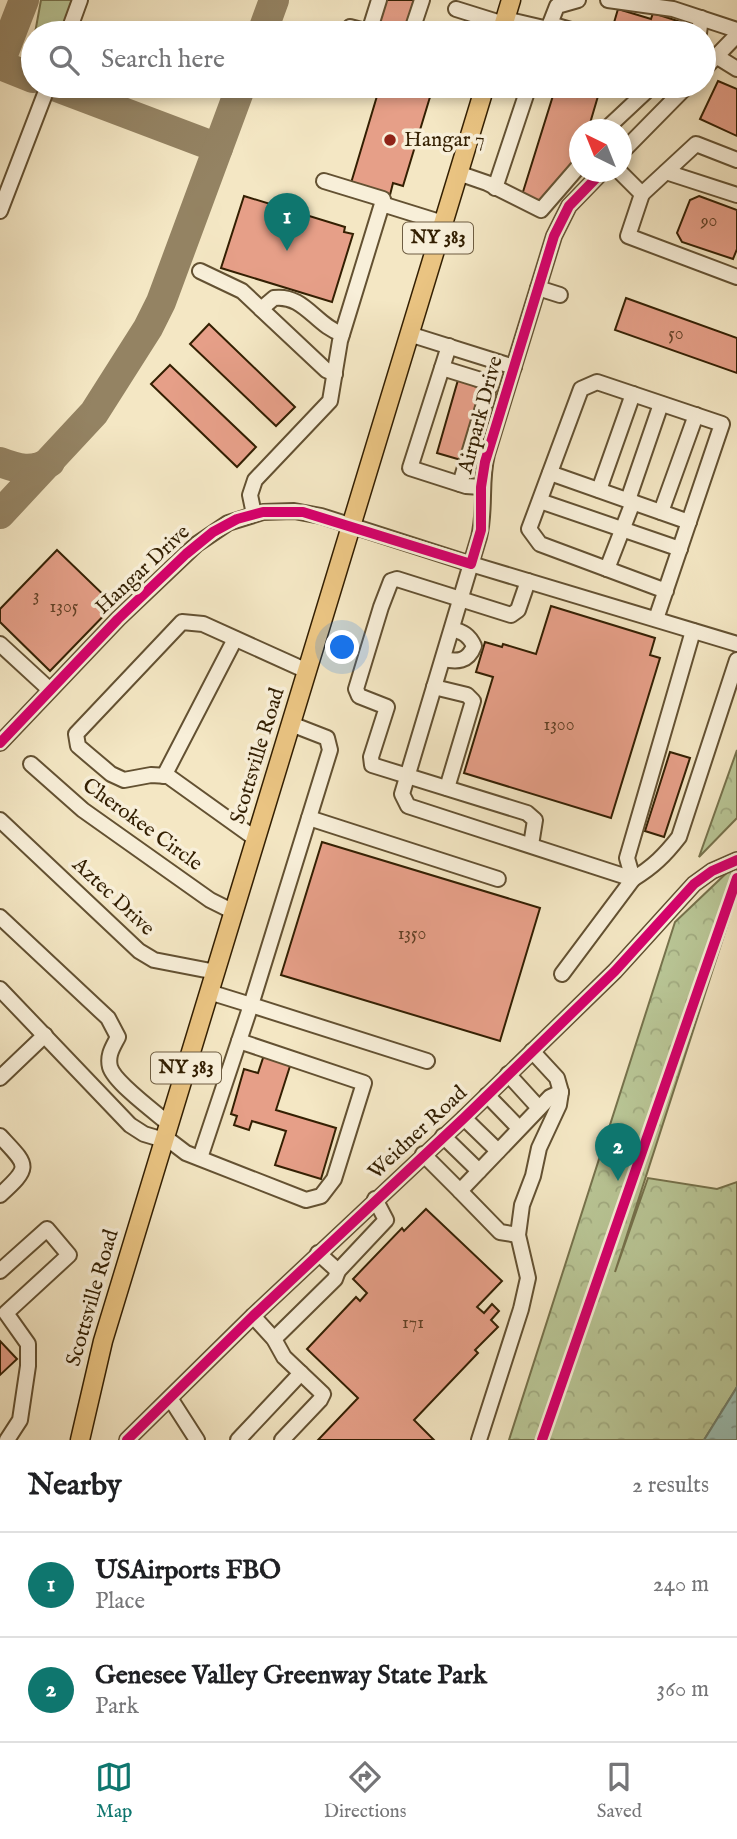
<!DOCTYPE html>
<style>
:root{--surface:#fff;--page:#f2f2f2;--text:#202124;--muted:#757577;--line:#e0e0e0;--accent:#0f766e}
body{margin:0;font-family:"IM FELL English",serif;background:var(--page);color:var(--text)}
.compass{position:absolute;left:569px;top:119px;width:63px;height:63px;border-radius:50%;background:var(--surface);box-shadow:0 4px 10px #0003;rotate:317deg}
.you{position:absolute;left:343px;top:648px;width:24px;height:24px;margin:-18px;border:5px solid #fff;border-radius:50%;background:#1a73e8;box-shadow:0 0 0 10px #1a73e833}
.badge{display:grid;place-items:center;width:46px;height:46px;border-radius:50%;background:var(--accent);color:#fff;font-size:23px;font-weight:700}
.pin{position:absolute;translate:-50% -58px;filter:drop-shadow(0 2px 4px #0008)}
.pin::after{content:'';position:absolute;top:37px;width:24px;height:21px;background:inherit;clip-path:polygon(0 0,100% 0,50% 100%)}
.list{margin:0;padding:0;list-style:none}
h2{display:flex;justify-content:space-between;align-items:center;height:91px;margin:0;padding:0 28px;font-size:30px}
h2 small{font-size:23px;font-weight:400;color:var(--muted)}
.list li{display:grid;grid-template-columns:46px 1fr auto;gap:21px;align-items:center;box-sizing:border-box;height:105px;padding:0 28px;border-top:2px solid var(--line)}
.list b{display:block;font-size:26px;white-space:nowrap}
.list p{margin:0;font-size:23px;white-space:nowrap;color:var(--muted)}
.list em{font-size:23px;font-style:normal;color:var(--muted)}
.icon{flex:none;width:38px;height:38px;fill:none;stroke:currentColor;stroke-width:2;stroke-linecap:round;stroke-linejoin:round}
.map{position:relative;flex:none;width:737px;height:1440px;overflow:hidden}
.search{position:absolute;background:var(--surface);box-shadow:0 4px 10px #0003;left:21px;right:21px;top:21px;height:77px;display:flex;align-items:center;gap:18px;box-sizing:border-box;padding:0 24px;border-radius:38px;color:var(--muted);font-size:26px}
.sheet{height:301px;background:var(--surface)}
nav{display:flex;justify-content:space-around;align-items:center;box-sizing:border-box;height:98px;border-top:2px solid var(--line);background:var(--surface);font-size:19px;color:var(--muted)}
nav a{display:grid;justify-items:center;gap:4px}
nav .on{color:var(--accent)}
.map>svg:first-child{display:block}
.grass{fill:#b9c696;stroke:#76724c;stroke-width:2}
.forest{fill:url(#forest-crowns);stroke:#76724c;stroke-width:2}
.water{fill:url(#water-ripples);stroke:#72806d;stroke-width:2}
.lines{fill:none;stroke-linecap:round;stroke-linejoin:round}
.taxiway{stroke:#948363;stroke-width:30}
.building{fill:#e69f88;stroke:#331f02;stroke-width:2}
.minor-casing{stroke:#635132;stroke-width:18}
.major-casing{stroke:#331f02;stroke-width:21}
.minor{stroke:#f8efd9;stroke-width:14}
.major{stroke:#eac482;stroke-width:18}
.cycleway-casing{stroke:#f8efd9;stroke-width:15}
.cycleway{stroke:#d6006c;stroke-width:10}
.poi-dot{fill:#8f2418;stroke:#f8efd9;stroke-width:2.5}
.labels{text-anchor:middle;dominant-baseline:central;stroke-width:7;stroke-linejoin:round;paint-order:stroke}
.number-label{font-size:18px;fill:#603f24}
.shield{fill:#f8efd9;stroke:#6e5d42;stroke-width:2}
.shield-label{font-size:19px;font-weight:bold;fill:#331f02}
.poi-label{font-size:21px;fill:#331f02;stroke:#f8efd9;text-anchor:start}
.street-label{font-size:21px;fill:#331f02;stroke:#f8efd9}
</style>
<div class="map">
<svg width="737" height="1440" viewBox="0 0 737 1440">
<defs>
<pattern id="forest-crowns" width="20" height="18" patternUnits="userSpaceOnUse" patternTransform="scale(1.75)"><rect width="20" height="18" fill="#b9c696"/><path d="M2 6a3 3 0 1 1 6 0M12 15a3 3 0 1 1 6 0" fill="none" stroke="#a0aa80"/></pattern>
<pattern id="water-ripples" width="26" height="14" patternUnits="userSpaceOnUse" patternTransform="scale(1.75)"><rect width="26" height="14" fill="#9cc0b4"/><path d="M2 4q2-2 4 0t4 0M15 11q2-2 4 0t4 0" fill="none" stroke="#809b90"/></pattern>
</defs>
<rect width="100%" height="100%" fill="#f4e7c4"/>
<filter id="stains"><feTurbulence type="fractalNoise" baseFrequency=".00286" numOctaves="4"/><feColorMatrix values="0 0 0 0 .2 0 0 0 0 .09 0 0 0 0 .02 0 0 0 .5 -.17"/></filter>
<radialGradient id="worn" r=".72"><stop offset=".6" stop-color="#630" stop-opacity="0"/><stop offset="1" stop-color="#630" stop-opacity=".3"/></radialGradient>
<!-- grass -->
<path class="grass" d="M41 0H73L60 33H35Z"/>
<!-- forest -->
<g class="forest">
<path d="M737 750V818L699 857Z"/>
<path d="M737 863V895L615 1272 648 1178 717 1189 737 1182V1387L704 1440H509L675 922Z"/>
</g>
<!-- water -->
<path class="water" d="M737 1387V1440H704Z"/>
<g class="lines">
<!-- taxiway -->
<g class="taxiway">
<path d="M262 33 274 0"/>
<path d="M0 62 24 0"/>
<path d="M0 65 33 78"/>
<path d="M54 86 218 148"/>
<path d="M0 462C18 469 32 473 50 462"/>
<path d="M0 514 94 413 148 328 161 302 241 86"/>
</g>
</g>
<!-- building -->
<g class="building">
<path d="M385 0H414L404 33H395L377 27Z"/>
<path d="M618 9 651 19 653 13 690 25 688 33H635L613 26Z"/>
<path d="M718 81 737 89V136L700 119Z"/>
<path d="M380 86H394L430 97 403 186 393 183 390 195 351 183Z"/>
<path d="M394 86H433L430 97Z"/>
<path d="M556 86H601L588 130H580V155L540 201 522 195Z"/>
<path d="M244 196 345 227 344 232 353 234 332 302 221 268Z"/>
<path d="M699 196 737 210V249L733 259 682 242 677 233 690 200Z"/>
<path d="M626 298 737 338V373L615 330Z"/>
<path d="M209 324 295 407 276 426 190 344Z"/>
<path d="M170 365 256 447 237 467 151 384Z"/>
<path d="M458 380 475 383 474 386 482 388 461 460 437 453Z"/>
<path d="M57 550 114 605 50 671 0 622V609Z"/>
<path d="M551 606 655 638 650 655 660 658 611 818 464 773 493 677 476 672 485 642 502 647 503 644 536 654Z"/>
<path d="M670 752 690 758 664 837 645 831Z"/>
<path d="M322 842 540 908 500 1041 281 975Z"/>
<path d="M264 1055 291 1063 276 1110 336 1128 321 1179 275 1165 286 1131 252 1121 249 1130 234 1125 237 1116 231 1114 244 1069 258 1073Z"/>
<path d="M426 1209 502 1281 477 1307 484 1313 492 1304 499 1311 491 1320 498 1327 475 1350 478 1353 414 1420 434 1440H318L358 1398 307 1349 356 1297 360 1301 367 1293 353 1279 402 1228 404 1231Z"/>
<path d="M0 1341 17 1359 0 1375Z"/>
</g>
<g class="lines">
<!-- minor casing -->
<g class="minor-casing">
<g id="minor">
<path d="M608 0 673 9 737 30"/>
<path d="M456 9 504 24"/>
<path d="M505 19 548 29 557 6 578 0"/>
<path d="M550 24 581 33"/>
<path d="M350 27 369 32"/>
<path d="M68 33 80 0"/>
<path d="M375 33 369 32 379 0"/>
<path d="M411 33 422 0"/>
<path d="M699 33 701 18"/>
<path d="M716 56 737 69"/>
<path d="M704 69 737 35"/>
<path d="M605 130 652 86"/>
<path d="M622 152 687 86"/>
<path d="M620 172 642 194 628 236 737 277"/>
<path d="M666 172 737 195"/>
<path d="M458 173 487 183 541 210 580 165"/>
<path d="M324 181 383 199 382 204"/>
<path d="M495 188 529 86"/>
<path d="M642 194 696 144 737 160"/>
<path d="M0 211 48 86"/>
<path d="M200 271 242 291 326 370 335 374"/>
<path d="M538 288 560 295"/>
<path d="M261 309 274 298C304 294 316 326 342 334"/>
<path d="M409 334 514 367"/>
<path d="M449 346 410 468 466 486 481 487"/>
<path d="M442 368 484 381 489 387 460 484"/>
<path d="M550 473 689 522"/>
<path d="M599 490 633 394"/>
<path d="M628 500 661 404"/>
<path d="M540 501 680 549"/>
<path d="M661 512 696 415"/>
<path d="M254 514 250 495 255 480 330 401 340 341 382 204 443 223"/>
<path d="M607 569 633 502"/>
<path d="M528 581 518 610 511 615 397 579 391 581 381 607 356 689 359 696 387 707 371 757 372 765 527 813 535 820 531 845"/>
<path d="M656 619 722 424 597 382 581 389 529 529 540 544 666 591"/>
<path d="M693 631 627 858 633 879C653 867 665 855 679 837L737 660"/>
<path d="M0 644 50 690"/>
<path d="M443 659C457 662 468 662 474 646 469 635 463 632 452 629"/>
<path d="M434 687 467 695 473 701 447 788"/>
<path d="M291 724 327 738 330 750 251 1005 427 1061"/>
<path d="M0 743 118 619 197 544 228 523 263 512 294 511 321 516 471 564 737 644"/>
<path d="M31 764 83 810 210 900 234 912"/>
<path d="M164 776 235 639"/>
<path d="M309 818 498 879"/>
<path d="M0 820 139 951 154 960 216 972"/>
<path d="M256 839 168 776 151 775 124 780 111 774 78 746 76 734 182 622 203 624 307 671"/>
<path d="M0 917 108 1018 118 1037C113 1047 107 1055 110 1067 114 1082 156 1113 169 1124"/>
<path d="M562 974 633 879 408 806 402 794 479 537C486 509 480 482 487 454L554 236 569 206 602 172"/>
<path d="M0 989 130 1125 144 1134 164 1140"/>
<path d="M508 1074 539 1108"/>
<path d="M0 1078 45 1035"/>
<path d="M487 1095 519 1128"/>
<path d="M464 1118 498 1151"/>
<path d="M0 1136C28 1166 32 1166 0 1195"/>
<path d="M443 1136 479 1171"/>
<path d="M165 1137 186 1153 306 1200 321 1196 334 1179 364 1083 239 1041"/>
<path d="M423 1154 460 1191 550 1097 561 1092"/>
<path d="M200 1158 251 1005 209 992"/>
<path d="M460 1191 500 1232 518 1235"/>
<path d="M0 1271 47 1229 69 1255 6 1313 28 1344V1366L20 1420 7 1440"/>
<path d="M338 1271 386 1220 375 1199"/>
<path d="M253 1316 274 1339 284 1357 323 1394 320 1400 282 1440"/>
<path d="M274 1339 335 1279 338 1271 318 1253"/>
<path d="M170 1398 197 1440"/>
<path d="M127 1440 253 1316 464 1118 615 971 694 884 712 871 737 860"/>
<path d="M238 1440 301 1373"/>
<path d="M479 1440 521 1309 528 1278 518 1235 522 1205 533 1176 539 1148 559 1105 561 1092 557 1078 532 1051"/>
</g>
</g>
<!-- major casing -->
<g class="major-casing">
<g id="major">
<path d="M501 33 511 0"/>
<path d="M80 1440 103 1341 485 86"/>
</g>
</g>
<!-- minor -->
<use href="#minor" class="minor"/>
<!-- major -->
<use href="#major" class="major"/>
<!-- cycleway casing -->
<g class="cycleway-casing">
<g id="cycleway">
<path d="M0 743 118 619 186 554 213 532 237 519 263 512H303L471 564 481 530V487L485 462 554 236 569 206 602 172"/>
<path d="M127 1440 253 1316 464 1118 615 971 694 884 712 871 737 860"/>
<path d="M542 1440 737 878"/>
</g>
</g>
<!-- cycleway -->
<use href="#cycleway" class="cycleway"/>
</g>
<!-- markers -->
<circle class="poi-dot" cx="390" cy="140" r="7"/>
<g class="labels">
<!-- number labels -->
<g class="number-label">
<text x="709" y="221">90</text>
<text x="676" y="334">50</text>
<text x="36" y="596">3</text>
<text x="64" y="607">1305</text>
<text x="559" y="725">1300</text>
<text x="412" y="934">1350</text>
<text x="413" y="1323">171</text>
</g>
<!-- shield labels -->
<g class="shield">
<rect x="403" y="222.5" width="70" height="31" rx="5"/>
<rect x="151" y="1052.5" width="70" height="31" rx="5"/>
</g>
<g class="shield-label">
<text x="438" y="238">NY 383</text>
<text x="186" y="1068">NY 383</text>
</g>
<!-- poi labels -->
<g class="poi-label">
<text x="404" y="140">Hangar 7</text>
</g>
<!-- street labels -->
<g class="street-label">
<text transform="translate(481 415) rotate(-75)">Airpark Drive</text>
<text transform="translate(143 570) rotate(-43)">Hangar Drive</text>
<text transform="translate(258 756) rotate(-73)">Scottsville Road</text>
<text transform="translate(142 825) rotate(36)">Cherokee Circle</text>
<text transform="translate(113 897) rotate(43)">Aztec Drive</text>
<text transform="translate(418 1133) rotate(-43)">Weidner Road</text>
<text transform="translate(93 1298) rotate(-74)">Scottsville Road</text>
</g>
</g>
<rect width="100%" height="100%" filter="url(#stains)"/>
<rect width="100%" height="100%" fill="url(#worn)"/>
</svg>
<svg class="compass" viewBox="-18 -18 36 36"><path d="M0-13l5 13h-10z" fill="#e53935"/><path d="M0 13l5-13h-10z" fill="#757577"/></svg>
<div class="you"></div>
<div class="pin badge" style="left:287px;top:251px">1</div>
<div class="pin badge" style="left:618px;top:1181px">2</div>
<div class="search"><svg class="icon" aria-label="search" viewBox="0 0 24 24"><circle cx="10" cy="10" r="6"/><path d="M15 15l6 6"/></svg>Search here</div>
</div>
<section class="sheet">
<h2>Nearby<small>2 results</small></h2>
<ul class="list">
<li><span class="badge">1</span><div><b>USAirports FBO</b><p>Place</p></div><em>240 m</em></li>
<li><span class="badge">2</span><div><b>Genesee Valley Greenway State Park</b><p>Park</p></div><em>360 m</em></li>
</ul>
</section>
<nav>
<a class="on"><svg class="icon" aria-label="map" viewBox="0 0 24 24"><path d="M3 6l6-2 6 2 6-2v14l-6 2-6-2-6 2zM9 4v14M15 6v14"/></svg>Map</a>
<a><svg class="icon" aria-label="directions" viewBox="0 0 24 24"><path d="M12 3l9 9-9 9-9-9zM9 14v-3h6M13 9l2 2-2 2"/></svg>Directions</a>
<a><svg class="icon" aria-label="saved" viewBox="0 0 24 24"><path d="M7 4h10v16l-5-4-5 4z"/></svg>Saved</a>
</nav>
